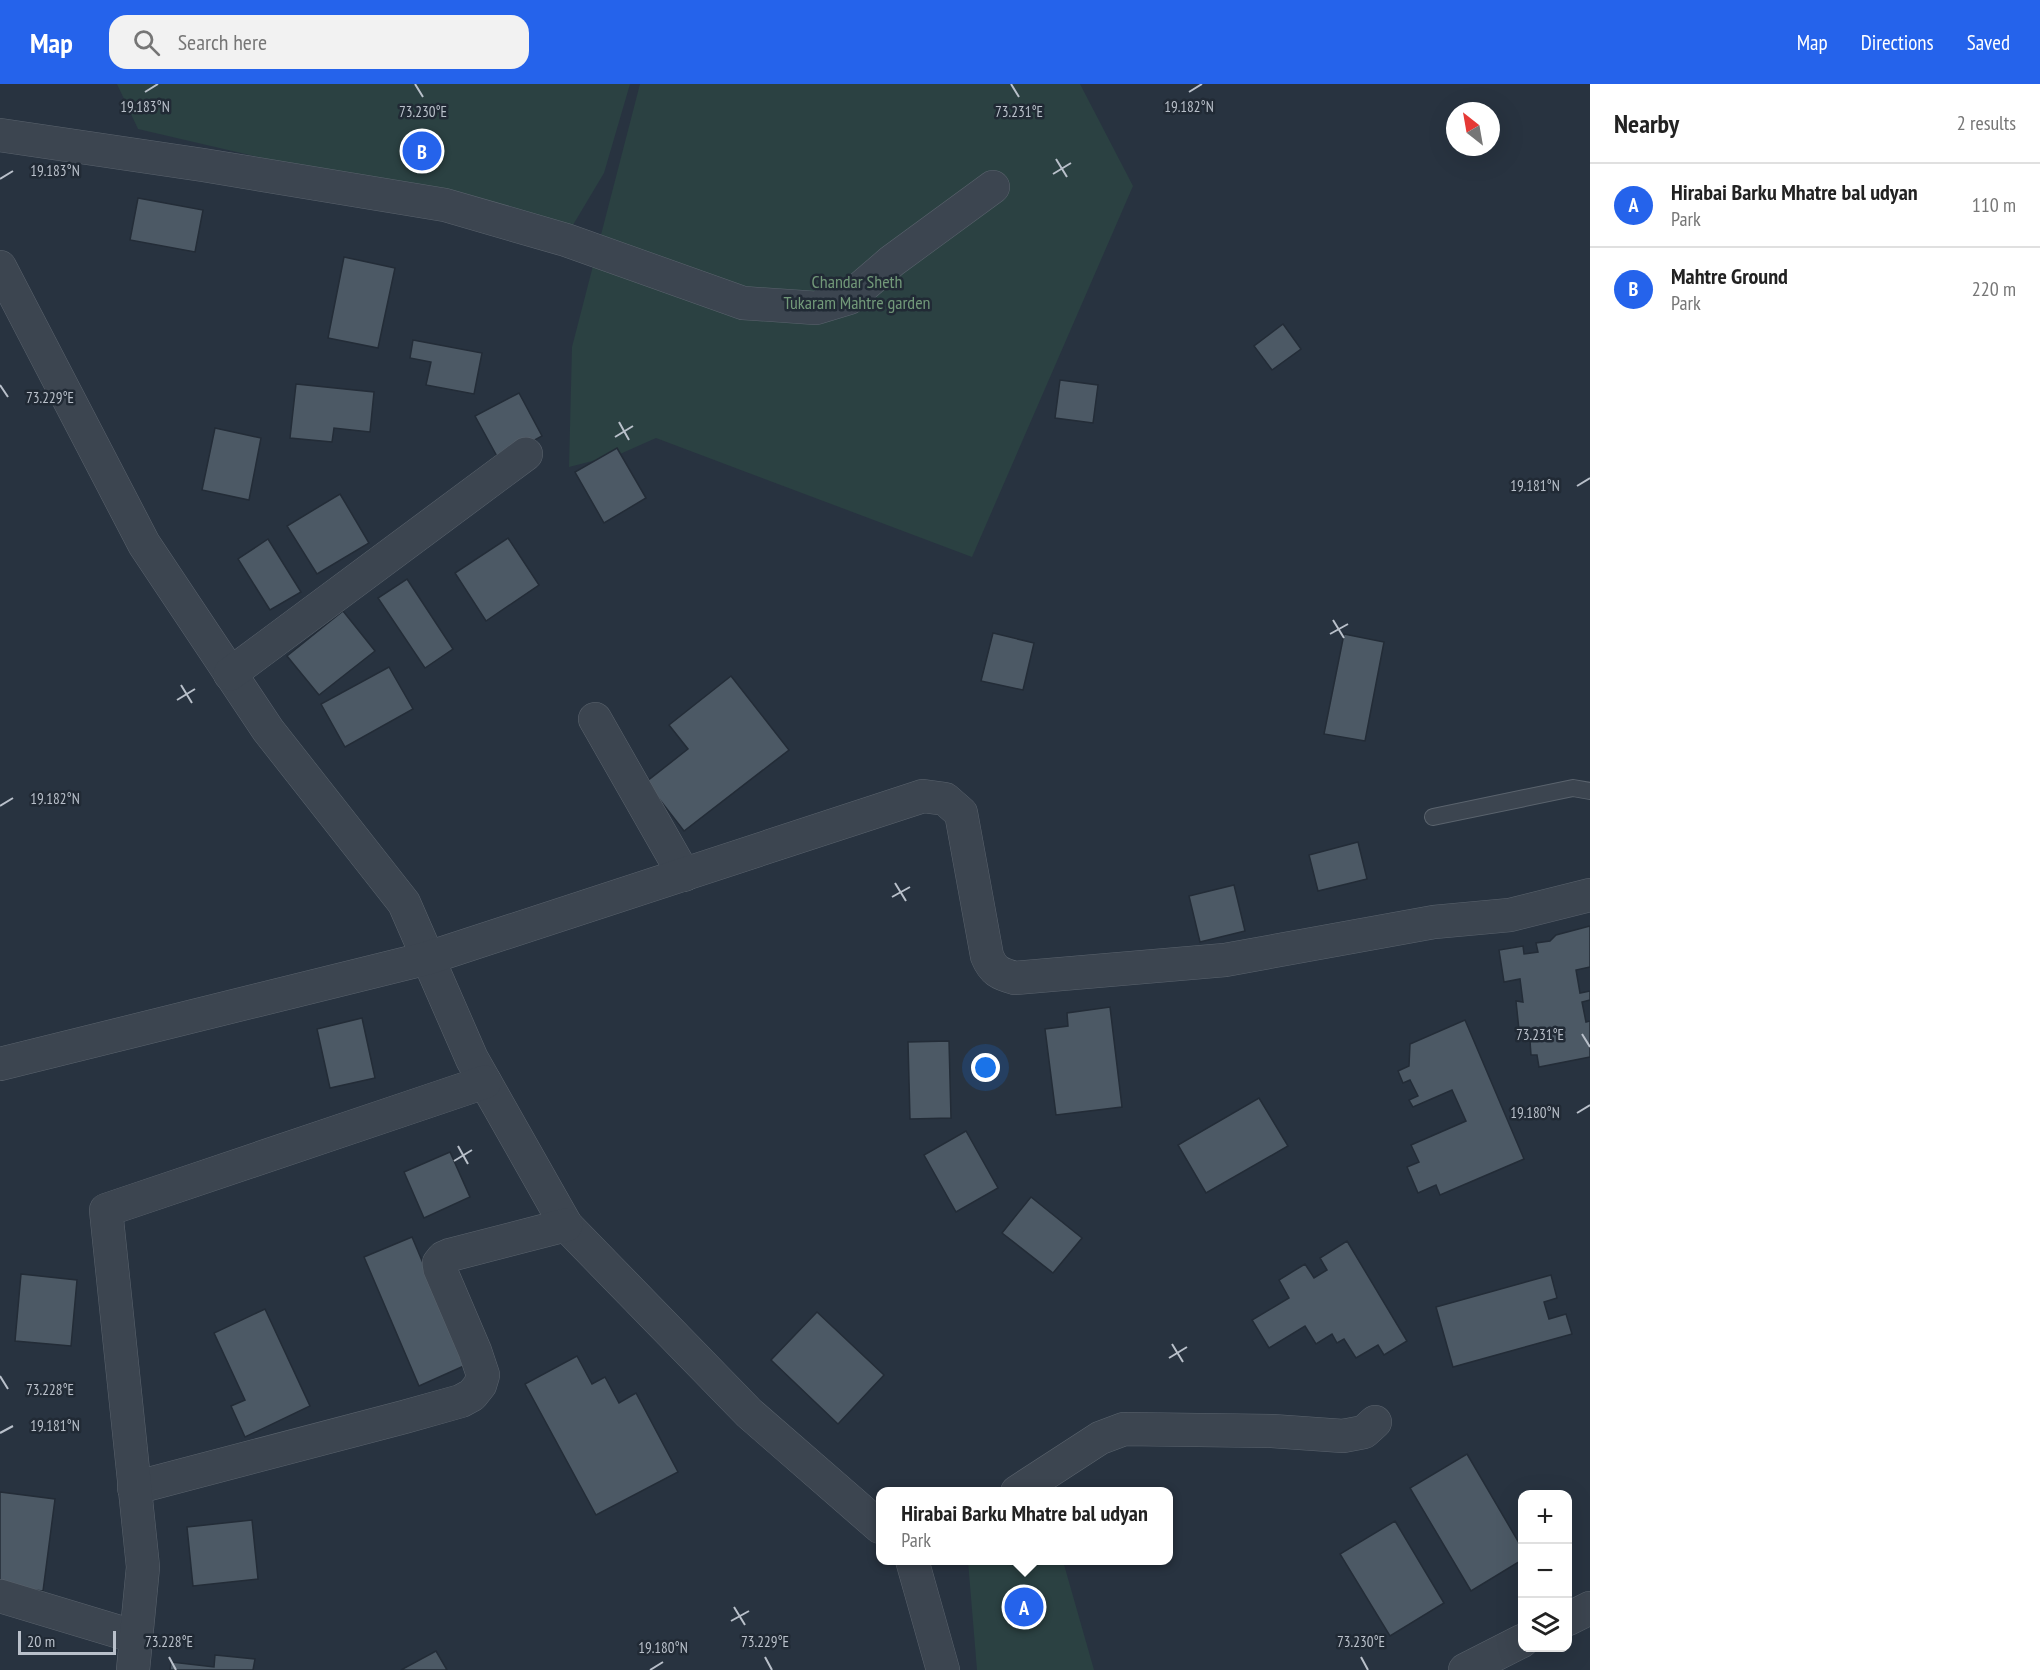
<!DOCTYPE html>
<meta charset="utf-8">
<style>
:root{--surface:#fff;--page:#f2f2f2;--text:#222;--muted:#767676;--line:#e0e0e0;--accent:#2563eb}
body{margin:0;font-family:"PT Sans Narrow",sans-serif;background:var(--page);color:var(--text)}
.controls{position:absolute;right:18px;bottom:18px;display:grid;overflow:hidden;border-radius:12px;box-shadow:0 6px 24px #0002}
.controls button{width:54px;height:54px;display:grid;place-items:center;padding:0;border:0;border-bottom:2px solid var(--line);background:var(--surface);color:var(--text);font:30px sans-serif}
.compass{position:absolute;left:1446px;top:18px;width:54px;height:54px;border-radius:50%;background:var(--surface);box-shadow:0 6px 24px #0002;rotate:329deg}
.scale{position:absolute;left:18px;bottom:15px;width:98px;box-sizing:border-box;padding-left:6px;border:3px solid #b9c0ca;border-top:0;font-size:16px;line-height:21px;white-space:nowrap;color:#b9c0ca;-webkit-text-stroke:4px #212a35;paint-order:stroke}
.you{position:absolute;left:986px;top:984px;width:21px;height:21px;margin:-15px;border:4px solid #fff;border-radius:50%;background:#1a73e8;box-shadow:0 0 0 9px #1a73e833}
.badge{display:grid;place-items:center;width:39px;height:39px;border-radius:50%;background:var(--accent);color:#fff;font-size:20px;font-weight:700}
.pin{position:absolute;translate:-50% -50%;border:3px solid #fff;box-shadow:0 2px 6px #0006}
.popup{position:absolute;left:876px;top:1403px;width:297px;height:78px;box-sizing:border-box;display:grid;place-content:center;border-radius:12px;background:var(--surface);filter:drop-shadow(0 2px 4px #0005);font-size:20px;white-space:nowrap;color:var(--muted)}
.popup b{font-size:22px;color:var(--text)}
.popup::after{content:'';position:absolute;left:50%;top:100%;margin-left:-12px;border:12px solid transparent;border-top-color:var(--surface)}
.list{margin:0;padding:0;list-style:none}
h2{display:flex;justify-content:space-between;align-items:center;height:78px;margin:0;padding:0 24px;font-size:26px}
h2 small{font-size:20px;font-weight:400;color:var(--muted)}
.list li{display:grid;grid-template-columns:39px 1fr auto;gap:18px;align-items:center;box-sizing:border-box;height:84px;padding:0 24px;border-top:2px solid var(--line)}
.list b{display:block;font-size:22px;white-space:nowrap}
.list p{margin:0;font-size:20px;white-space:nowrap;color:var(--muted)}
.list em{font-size:20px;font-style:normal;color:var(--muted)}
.icon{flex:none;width:33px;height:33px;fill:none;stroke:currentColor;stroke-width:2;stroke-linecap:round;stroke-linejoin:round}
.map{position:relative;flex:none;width:1590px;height:1586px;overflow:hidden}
header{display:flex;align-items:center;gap:36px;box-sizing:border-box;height:84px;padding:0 30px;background:var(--accent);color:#fff}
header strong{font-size:28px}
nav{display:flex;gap:33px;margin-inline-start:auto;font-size:21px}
.search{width:420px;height:54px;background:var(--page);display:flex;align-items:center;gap:15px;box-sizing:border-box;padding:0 21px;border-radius:18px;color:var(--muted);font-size:22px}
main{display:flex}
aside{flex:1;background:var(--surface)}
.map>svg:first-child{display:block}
.green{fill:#2b4142}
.building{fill:#4c5965;stroke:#232c37;stroke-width:1.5}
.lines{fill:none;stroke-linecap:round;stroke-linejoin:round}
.service-casing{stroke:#5a636d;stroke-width:18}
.minor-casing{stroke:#5a636d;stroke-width:34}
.service{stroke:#3c4550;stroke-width:16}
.minor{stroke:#3c4550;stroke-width:33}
.ticks{fill:none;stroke:#b9c0ca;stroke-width:2}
.labels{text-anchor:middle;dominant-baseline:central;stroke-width:5;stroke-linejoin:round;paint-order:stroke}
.park-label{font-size:18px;fill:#729979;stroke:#212a35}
.ticks-label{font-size:15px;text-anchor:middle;fill:#b9c0ca;stroke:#212a35;stroke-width:5;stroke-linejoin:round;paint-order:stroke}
</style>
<header>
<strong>Map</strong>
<div class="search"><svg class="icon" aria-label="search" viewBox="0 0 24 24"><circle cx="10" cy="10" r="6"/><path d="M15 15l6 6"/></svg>Search here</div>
<nav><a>Map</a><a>Directions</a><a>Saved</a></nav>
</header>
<main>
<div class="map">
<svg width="1590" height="1586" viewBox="0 0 1590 1586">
<rect width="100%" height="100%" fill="#283340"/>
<!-- green -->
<g class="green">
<path d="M117 0H630L604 89 570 146 138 45Z"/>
<path d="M640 0H1080L1133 102 972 473 656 354 620 370 569 383 572 263Z"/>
<path d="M968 1477H1063L1094 1586H977Z"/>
</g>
<!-- building -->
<g class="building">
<path d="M138 114 203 126 195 168 130 156Z"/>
<path d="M344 173 395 184 378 264 328 254Z"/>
<path d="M1283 240 1301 265 1272 286 1254 262Z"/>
<path d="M413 256 482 269 474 310 426 301 431 278 410 274Z"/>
<path d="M1060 296 1098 301 1093 339 1055 334Z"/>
<path d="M296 300 374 308 370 348 334 344 332 358 290 354Z"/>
<path d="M519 309 542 352 499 376 475 332Z"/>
<path d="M215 344 261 354 249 416 202 406Z"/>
<path d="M617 364 646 414 604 439 575 388Z"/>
<path d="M340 410 369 459 317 490 287 442Z"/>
<path d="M508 454 539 501 486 537 455 489Z"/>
<path d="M268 455 301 508 270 526 238 475Z"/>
<path d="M407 495 453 565 425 584 378 514Z"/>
<path d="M343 527 375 567 319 611 287 572Z"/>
<path d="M993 549 1034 559 1023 606 981 597Z"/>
<path d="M1344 550 1384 558 1365 657 1324 650Z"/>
<path d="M389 583 413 625 345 663 321 620Z"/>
<path d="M731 592 789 666 684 747 646 698 688 665 669 641Z"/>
<path d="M1358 758 1367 795 1318 807 1309 771Z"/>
<path d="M1234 801 1245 847 1200 858 1189 812Z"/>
<path d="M1590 842V883L1576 886 1580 909 1590 907V916L1582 918 1586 938 1590 937V973L1539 983 1537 971H1531L1530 957 1536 956 1535 944 1519 946 1516 917 1523 918 1520 895 1504 898 1499 866 1523 862 1524 870 1538 868 1536 859 1550 857 1556 851Z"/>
<path d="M1110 923 1122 1023 1056 1031 1045 945 1068 942 1067 929Z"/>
<path d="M362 934 375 994 330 1004 317 945Z"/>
<path d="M1465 936 1524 1075 1440 1111 1436 1101 1418 1109 1407 1083 1419 1078 1411 1061 1466 1037 1452 1006 1413 1023 1409 1016 1418 1012 1410 996 1403 999 1398 987 1409 982 1410 960Z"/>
<path d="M949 957 951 1034 910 1035 908 958Z"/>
<path d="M1259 1014 1288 1062 1206 1109 1178 1061Z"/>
<path d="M966 1047 998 1104 956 1128 924 1071Z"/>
<path d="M450 1068 470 1113 424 1134 404 1088Z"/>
<path d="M1031 1113 1082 1154 1053 1189 1002 1149Z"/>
<path d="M412 1153 466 1281 419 1302 364 1173Z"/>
<path d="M1347 1157 1407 1257 1384 1271 1378 1261 1356 1274 1344 1255 1337 1259 1332 1250 1316 1260 1305 1242 1269 1264 1252 1236 1289 1214 1279 1196 1305 1180 1314 1194 1327 1186 1320 1174Z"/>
<path d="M21 1190 77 1196 71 1262 15 1257Z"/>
<path d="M1551 1191 1557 1214 1544 1218 1549 1235 1566 1230 1572 1250 1453 1283 1436 1223Z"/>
<path d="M265 1225 310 1322 245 1353 231 1322 245 1316 214 1249Z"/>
<path d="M817 1228 884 1291 838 1340 771 1276Z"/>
<path d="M577 1272 592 1300 605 1293 619 1319 636 1309 678 1388 596 1431 525 1300Z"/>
<path d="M1467 1370 1522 1464V1476L1471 1507 1410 1404Z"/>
<path d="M0 1408 55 1415 43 1507 0 1502Z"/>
<path d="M252 1436 258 1495 193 1502 187 1443Z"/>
<path d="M1395 1437 1444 1519 1390 1552 1340 1470Z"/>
<path d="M436 1567 447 1586H401Z"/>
<path d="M215 1571 255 1575 253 1586H170L171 1578 214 1583Z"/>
</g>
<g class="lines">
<!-- service casing -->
<g class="service-casing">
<path id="service" d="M1433 733 1573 704 1590 707"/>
</g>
<!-- minor casing -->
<g class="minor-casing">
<g id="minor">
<path d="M0 51 203 81 445 121 566 156 743 219 816 224 849 214 892 177 993 103"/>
<path d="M0 183 144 460 268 646 404 819 472 975 566 1141 749 1329 880 1443"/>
<path d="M230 590 526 370"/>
<path d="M595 635 684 791"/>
<path d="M0 980 428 874 923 712 945 715 961 729 987 872C993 887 1000 890 1015 894L1225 876 1434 838 1510 831 1590 811"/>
<path d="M134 1404 404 1333 461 1317 472 1311 480 1301 483 1291 475 1267 440 1185 439 1179 443 1174 450 1171 566 1141"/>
<path d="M1017 1408 1100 1354 1124 1345 1272 1347 1343 1352 1364 1348 1375 1338"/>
<path d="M912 1476 943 1586"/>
<path d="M0 1512 136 1553"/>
<path d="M1568 1535 1590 1524"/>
<path d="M133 1586 143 1483 106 1126 485 998"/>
<path d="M1465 1586 1522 1557"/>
</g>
</g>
<!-- service -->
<use href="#service" class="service"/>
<!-- minor -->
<use href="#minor" class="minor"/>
</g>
<!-- ticks -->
<path class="ticks" d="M415 0 423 13M1011 0 1019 13M145 8 158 0M1189 8 1202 0M1056 75 1067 93M1053 90 1071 79M0 95 13 87M0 301 8 313M619 338 629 356M615 353 633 342M1577 402 1590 394M1333 536 1344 554M1330 550 1348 540M181 601 192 619M177 616 195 605M0 722 13 714M895 799 906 817M892 813 910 803M1582 950 1590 963M1577 1029 1590 1021M458 1062 468 1080M454 1077 472 1066M1172 1260 1183 1278M1169 1274 1187 1263M0 1292 8 1305M0 1349 13 1342M734 1523 745 1541M731 1537 749 1527M169 1573 176 1586M765 1573 772 1586M1361 1573 1368 1586M650 1586 663 1578"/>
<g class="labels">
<!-- park labels -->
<g class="park-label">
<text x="857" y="197">Chandar Sheth<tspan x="857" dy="21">Tukaram Mahtre garden</tspan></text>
</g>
</g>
<g class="ticks-label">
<text x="1189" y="28">19.182°N</text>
<text x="145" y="28">19.183°N</text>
<text x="423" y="33">73.230°E</text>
<text x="1019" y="33">73.231°E</text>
<text x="55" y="92">19.183°N</text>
<text x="50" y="319">73.229°E</text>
<text x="1535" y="407">19.181°N</text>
<text x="55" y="720">19.182°N</text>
<text x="1540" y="956">73.231°E</text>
<text x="1535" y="1034">19.180°N</text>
<text x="50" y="1311">73.228°E</text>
<text x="55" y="1347">19.181°N</text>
<text x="169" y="1563">73.228°E</text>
<text x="765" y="1563">73.229°E</text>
<text x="1361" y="1563">73.230°E</text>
<text x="663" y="1569">19.180°N</text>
</g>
</svg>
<div class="controls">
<button>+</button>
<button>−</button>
<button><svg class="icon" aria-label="layers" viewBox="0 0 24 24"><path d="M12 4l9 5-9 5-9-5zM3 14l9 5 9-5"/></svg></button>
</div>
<svg class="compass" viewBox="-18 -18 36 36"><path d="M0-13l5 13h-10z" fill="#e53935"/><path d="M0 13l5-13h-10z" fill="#767676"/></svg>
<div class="scale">20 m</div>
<div class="you"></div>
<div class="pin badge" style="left:1024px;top:1523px">A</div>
<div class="popup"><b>Hirabai Barku Mhatre bal udyan</b>Park</div>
<div class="pin badge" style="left:422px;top:67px">B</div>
</div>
<aside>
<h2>Nearby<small>2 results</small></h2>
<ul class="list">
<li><span class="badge">A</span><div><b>Hirabai Barku Mhatre bal udyan</b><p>Park</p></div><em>110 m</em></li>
<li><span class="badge">B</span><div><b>Mahtre Ground</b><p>Park</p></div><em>220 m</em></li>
</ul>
</aside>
</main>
